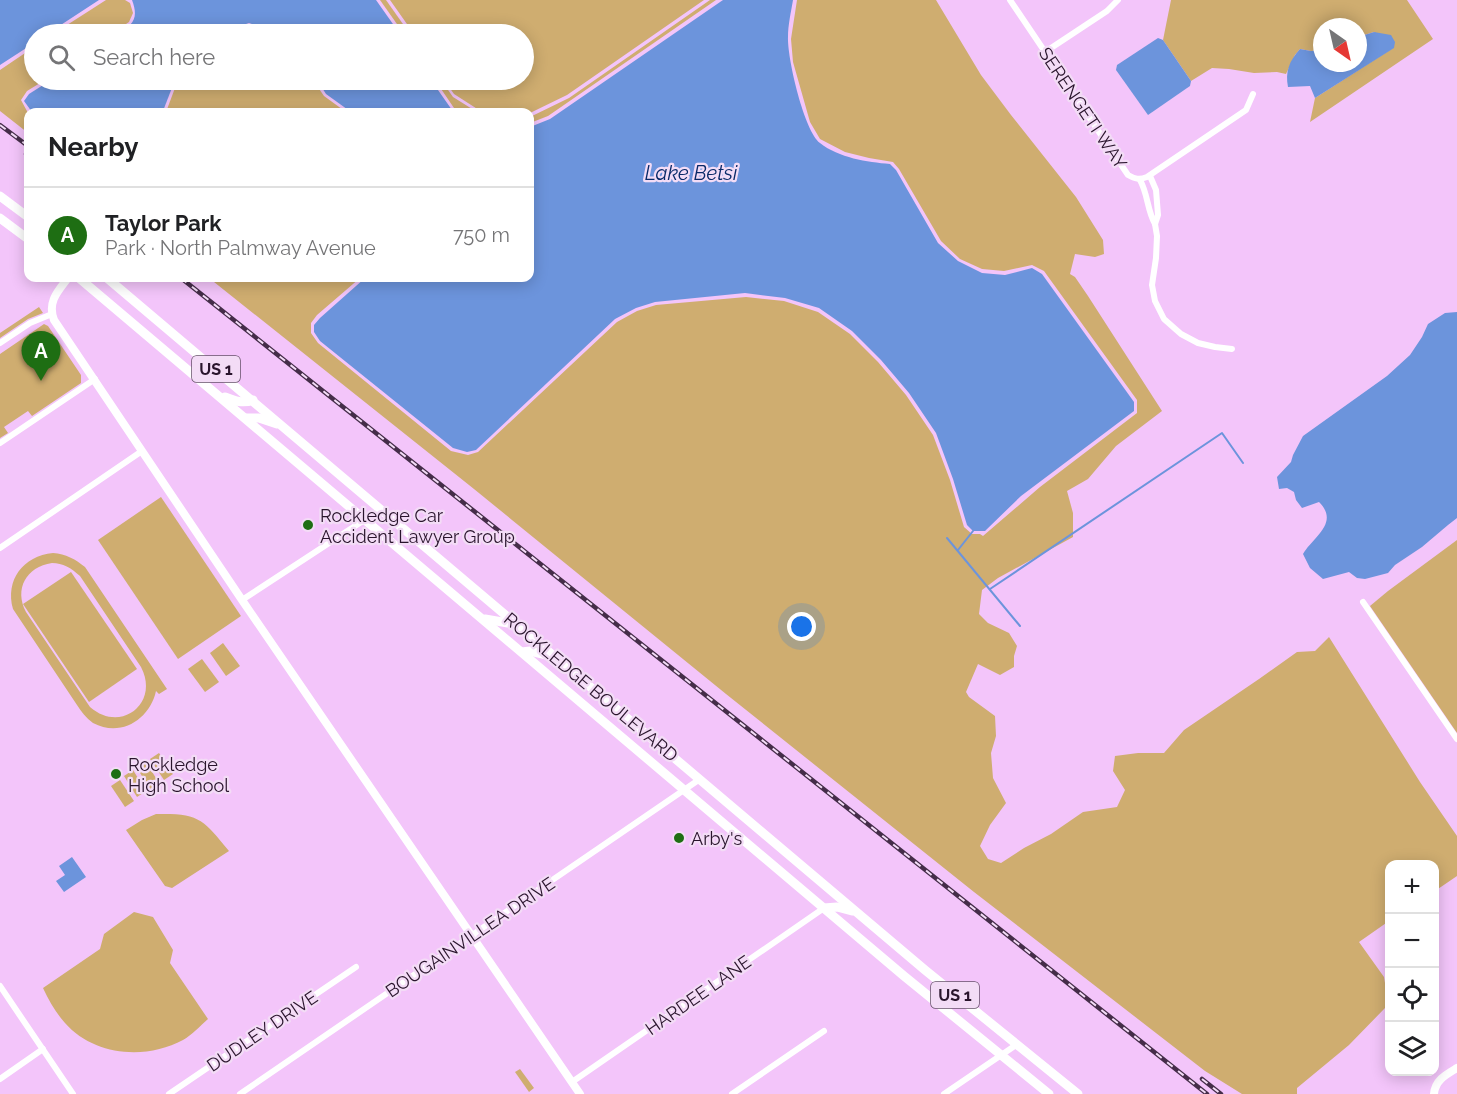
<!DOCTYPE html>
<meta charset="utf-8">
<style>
:root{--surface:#fff;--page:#f6f6f6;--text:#202124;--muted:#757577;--line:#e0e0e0;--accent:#1e6e13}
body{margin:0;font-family:Raleway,sans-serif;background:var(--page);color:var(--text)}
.controls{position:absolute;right:18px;bottom:18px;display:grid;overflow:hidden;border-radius:12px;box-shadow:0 3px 15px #0003}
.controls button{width:54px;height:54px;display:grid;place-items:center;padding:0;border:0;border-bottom:2px solid var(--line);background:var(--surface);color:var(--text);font:30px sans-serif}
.compass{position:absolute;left:1313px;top:18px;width:54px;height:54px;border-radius:50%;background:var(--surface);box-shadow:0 3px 15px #0003;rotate:146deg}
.you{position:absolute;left:802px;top:627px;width:21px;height:21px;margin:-15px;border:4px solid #fff;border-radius:50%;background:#1a73e8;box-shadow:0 0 0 9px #1a73e833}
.badge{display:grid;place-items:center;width:39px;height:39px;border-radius:50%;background:var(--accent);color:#fff;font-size:20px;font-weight:700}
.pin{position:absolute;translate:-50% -50px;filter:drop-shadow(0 2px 3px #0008)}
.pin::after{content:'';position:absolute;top:32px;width:21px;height:18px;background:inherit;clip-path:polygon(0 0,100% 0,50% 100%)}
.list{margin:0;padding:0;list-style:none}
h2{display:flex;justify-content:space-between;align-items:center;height:78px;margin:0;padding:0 24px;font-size:26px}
h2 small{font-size:20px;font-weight:400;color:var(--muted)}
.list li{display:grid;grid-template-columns:39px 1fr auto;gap:18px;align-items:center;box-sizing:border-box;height:96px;padding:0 24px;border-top:2px solid var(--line)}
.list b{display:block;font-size:22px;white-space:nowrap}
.list p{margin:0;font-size:20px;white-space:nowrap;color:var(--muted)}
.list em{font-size:20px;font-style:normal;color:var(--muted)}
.icon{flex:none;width:33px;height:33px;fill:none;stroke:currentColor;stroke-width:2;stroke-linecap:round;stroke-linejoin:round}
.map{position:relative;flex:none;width:1457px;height:1094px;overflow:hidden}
.search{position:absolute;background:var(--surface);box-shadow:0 3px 15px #0003;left:24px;top:24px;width:510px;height:66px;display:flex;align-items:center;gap:15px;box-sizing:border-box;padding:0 21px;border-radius:33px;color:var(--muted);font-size:22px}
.panel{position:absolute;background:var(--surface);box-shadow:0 3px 15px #0003;left:24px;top:108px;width:510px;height:174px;border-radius:12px}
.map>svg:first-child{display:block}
.green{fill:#cfad70;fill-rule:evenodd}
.water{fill:#6c94dc}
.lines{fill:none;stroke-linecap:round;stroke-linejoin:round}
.stream{stroke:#6c94dc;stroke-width:2}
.street{stroke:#fff;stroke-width:6}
.secondary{stroke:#fff;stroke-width:8}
.primary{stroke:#fff;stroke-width:9}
.rail-casing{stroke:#452d49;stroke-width:4.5}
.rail{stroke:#f3dcf6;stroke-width:2;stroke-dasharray:7;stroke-linecap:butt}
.poi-dot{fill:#1e6e13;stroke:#f3dcf6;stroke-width:2}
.labels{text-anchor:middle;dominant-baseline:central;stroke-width:4.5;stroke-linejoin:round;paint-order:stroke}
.shield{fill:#f3dcf6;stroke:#665069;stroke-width:1.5}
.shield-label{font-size:16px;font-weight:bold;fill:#29142c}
.street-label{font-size:18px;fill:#29142c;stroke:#f3dcf6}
.poi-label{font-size:18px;fill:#29142c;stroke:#f3dcf6;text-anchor:start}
.water-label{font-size:20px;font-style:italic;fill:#082968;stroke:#f3dcf6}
</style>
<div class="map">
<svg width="1457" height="1094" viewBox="0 0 1457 1094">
<rect width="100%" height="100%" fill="#f3c5fa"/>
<!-- green -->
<g class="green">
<path d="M106 0H125L130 3 133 13 129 22 111 34H53Z"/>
<path d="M380 0H386L410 34H404Z"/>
<path d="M390 0H704L567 95 530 113 482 112 454 94 444 80H524V34H414Z"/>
<path d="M710 0H716L548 116 530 123V117L569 98Z"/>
<path d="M797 0H936L981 75 1011 115 1076 197 1103 240 1104 254 1095 257 1075 254 1070 274 1075 277 1088 296 1162 411 1116 446 1088 479 1067 491 1073 513V537L998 578 982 590 979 614 988 623 1009 633 1017 646 1014 656V667L1000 675 978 664 966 692 969 697 995 716 996 736 991 753 993 778 1006 803 990 825 980 846 988 859 1001 863 1024 848 1051 834 1083 812 1117 807 1125 790 1113 771 1115 756 1138 753H1164L1184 730 1259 679 1297 652 1315 651 1329 637 1420 782 1457 836V876L1435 891 1434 864H1390L1389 921 1359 942 1384 977 1387 995 1385 1008 1349 1045 1297 1088V1094H1242L1205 1071 974 892 726 694 474 489 209 278H360L317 315 311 323V333L318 343 451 451 468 455 478 452 617 322 637 311 656 305 746 297 784 301 818 312 850 334 878 362 906 395 933 435 950 480 964 527 972 534H980L983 536 1040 487 1137 413V400L1044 271 1032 265 1004 271 982 269 960 259 941 241 899 169 893 162 869 158 845 152 820 139 810 122 793 62 791 39Z"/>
<path d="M1171 0H1407L1433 39 1310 122 1315 98 1393 48 1374 32 1358 37V27H1322V50L1311 51 1300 49 1295 55 1286 74 1277 72 1254 73 1229 69 1212 68 1191 81 1163 40Z"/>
<path d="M249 27 271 34H226Z"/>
<path d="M34 47V80H45L27 91 21 100 28 113V133L0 111V70Z"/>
<path d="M178 80H313L324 96 346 112H166Z"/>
<path d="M435 80H441L453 97 477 112H461L454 108Z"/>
<path d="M39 307 43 313 28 319 0 338V333Z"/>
<path d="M44 324 48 326 81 375V383L32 416 28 411 4 427 8 433 0 438V354Z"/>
<path d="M161 497 241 616 178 659 98 540Z"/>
<path d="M1457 540V733L1370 606 1388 591Z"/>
<path d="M53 553C66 554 75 559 85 567L167 689 159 694 156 691C150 719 121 738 93 723 86 718 81 711 77 705L13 609C5 580 23 556 53 553ZM52 563C63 563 71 568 80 576L141 667C160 703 121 734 90 707L26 612C14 589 26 567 52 563Z"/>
<path d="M71 572 137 669 89 702 23 604Z"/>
<path d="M223 643 240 666 226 676 210 653Z"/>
<path d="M202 659 219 682 205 692 188 669Z"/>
<path d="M159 753 173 774 164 780 150 759Z"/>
<path d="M146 762 159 783 150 789 137 768Z"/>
<path d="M133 770 146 791 137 797 124 776Z"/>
<path d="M120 780 134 801 125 807 111 786Z"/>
<path d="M156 814C199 813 203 819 229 851L172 888 165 886 126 830 142 820Z"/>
<path d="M134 912 153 917 173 950 170 963 208 1019C200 1026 192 1035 183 1040 146 1060 94 1056 65 1023 56 1013 49 1001 43 988L100 949 104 934Z"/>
<path d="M520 1069 534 1088 529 1092 515 1072Z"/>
</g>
<!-- water -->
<g class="water">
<path d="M0 0H99L47 34H34V43L0 65Z"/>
<path d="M132 0H376L400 34H281L249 23 217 34H118C133 24 139 19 132 0Z"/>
<path d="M723 0H793C791 12 788 25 788 37 787 57 804 131 820 143 839 158 867 162 890 164L896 170 938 243 958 261 982 273 1005 275 1032 268 1042 274 1134 402V411L1021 496 985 531H973L967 525 953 479 936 433 909 393 881 360 852 331 819 308 785 298 745 293 655 302 636 308 615 319 476 450 467 452 453 448 320 341 314 332V325L320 318 365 278H530V127L550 119Z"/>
<path d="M1374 32 1391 35 1395 42 1394 48 1315 98 1310 86 1288 87C1285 72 1289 61 1300 49L1311 51 1322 50V63H1358V37Z"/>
<path d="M1158 38 1163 40 1191 81 1190 86 1148 115 1116 70 1117 65Z"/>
<path d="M51 80H175L163 111 160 112H32L24 101 29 94Z"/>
<path d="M317 80H431L452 110 455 112H351L326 94Z"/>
<path d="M1457 312V518L1448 525 1422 547 1395 565 1388 573 1365 579 1357 578 1349 572 1323 579 1310 568 1303 554C1313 537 1340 523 1319 502L1302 508 1296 500 1294 492 1287 488 1279 489 1277 477 1291 462 1293 455 1303 436 1387 376 1410 355 1422 337 1428 324 1445 313Z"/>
<path d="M72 857 86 877 64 892 56 881 65 875 59 866Z"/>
</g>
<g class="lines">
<!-- stream -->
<g class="stream">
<path d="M947 538 1020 626"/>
<path d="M958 550 973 531"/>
<path d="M990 589 1222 433 1243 463"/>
</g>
<!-- street -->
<g class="street">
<path d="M1010 0 1128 175C1135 179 1139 180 1147 177L1246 110 1253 94"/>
<path d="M1045 52 1107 11 1118 0"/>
<path d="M1150 176 1156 190 1158 215 1155 224 1157 236 1156 258 1152 285 1155 301 1164 319 1181 334 1198 343 1215 347 1232 349"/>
<path d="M1140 180C1148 194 1147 210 1155 224"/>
<path d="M0 343 30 323 52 314"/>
<path d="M0 443 95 379"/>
<path d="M0 548 142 451"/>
<path d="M242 600 381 509"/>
<path d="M1363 602 1457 739"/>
<path d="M0 986 73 1094"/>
<path d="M0 1079 43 1049"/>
<path d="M572 1082 824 908"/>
<path d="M169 1094 356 967"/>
<path d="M240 1094 700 779"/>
<path d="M732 1094 824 1031"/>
<path d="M944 1094 1016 1045"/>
</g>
<!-- secondary -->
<g class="secondary">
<path d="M68 278C58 291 47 302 54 320L242 600 580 1094"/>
<path d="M1434 1094C1435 1080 1447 1074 1457 1068"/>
</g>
<!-- primary -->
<g class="primary">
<path d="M0 196 28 217"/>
<path d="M0 218 28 239"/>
<path d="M79 278 904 976 1049 1094"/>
<path d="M107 278 925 970 1078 1094"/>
<path d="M225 397C235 401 243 404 253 400"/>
<path d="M246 418H259L277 424"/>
<path d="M485 619 508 623 515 622"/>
<path d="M522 652 530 651 551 656"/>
<path d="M824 908 837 907 852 911"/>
</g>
<!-- rail casing -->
<g class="rail-casing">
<g id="rail">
<path d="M0 125 28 146"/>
<path d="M26 154 28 156"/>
<path d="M181 278 1207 1094"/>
<path d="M1202 1079 1221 1094"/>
</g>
</g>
<!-- rail -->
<use href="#rail" class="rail"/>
</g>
<!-- markers -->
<g class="poi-dot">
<circle cx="308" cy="525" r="6"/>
<circle cx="116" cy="774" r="6"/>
<circle cx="679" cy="838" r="6"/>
</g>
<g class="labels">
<!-- shield labels -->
<g class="shield">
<rect x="192" y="356" width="48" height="26" rx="4.5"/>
<rect x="931" y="982" width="48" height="26" rx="4.5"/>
</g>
<g class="shield-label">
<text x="216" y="369">US 1</text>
<text x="955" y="995">US 1</text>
</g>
<!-- street labels -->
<g class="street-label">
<text transform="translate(1083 108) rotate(56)">SERENGETI WAY</text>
<text transform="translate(591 687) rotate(40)">ROCKLEDGE BOULEVARD</text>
<text transform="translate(470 937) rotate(-34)">BOUGAINVILLEA DRIVE</text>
<text transform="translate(698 995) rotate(-35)">HARDEE LANE</text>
<text transform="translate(262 1031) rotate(-34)">DUDLEY DRIVE</text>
</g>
<!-- poi labels -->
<g class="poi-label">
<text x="320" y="515">Rockledge Car<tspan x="320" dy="21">Accident Lawyer Group</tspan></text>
<text x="128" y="764">Rockledge<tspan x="128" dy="21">High School</tspan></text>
<text x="691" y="838">Arby's</text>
</g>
<!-- water labels -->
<g class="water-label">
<text x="691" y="173">Lake Betsi</text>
</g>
</g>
</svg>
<div class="controls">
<button>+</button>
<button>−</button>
<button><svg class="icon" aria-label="locate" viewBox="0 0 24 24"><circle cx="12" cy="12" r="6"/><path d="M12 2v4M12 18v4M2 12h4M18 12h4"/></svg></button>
<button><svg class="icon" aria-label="layers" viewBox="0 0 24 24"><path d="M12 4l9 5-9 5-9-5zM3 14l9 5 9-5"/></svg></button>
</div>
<svg class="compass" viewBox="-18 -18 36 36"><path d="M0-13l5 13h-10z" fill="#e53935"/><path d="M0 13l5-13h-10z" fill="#757577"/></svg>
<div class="you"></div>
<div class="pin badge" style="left:41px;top:381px">A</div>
<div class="search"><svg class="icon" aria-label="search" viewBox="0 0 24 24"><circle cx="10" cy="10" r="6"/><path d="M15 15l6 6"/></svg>Search here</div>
<section class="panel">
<h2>Nearby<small></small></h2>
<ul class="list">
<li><span class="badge">A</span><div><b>Taylor Park</b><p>Park · North Palmway Avenue</p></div><em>750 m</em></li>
</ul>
</section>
</div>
